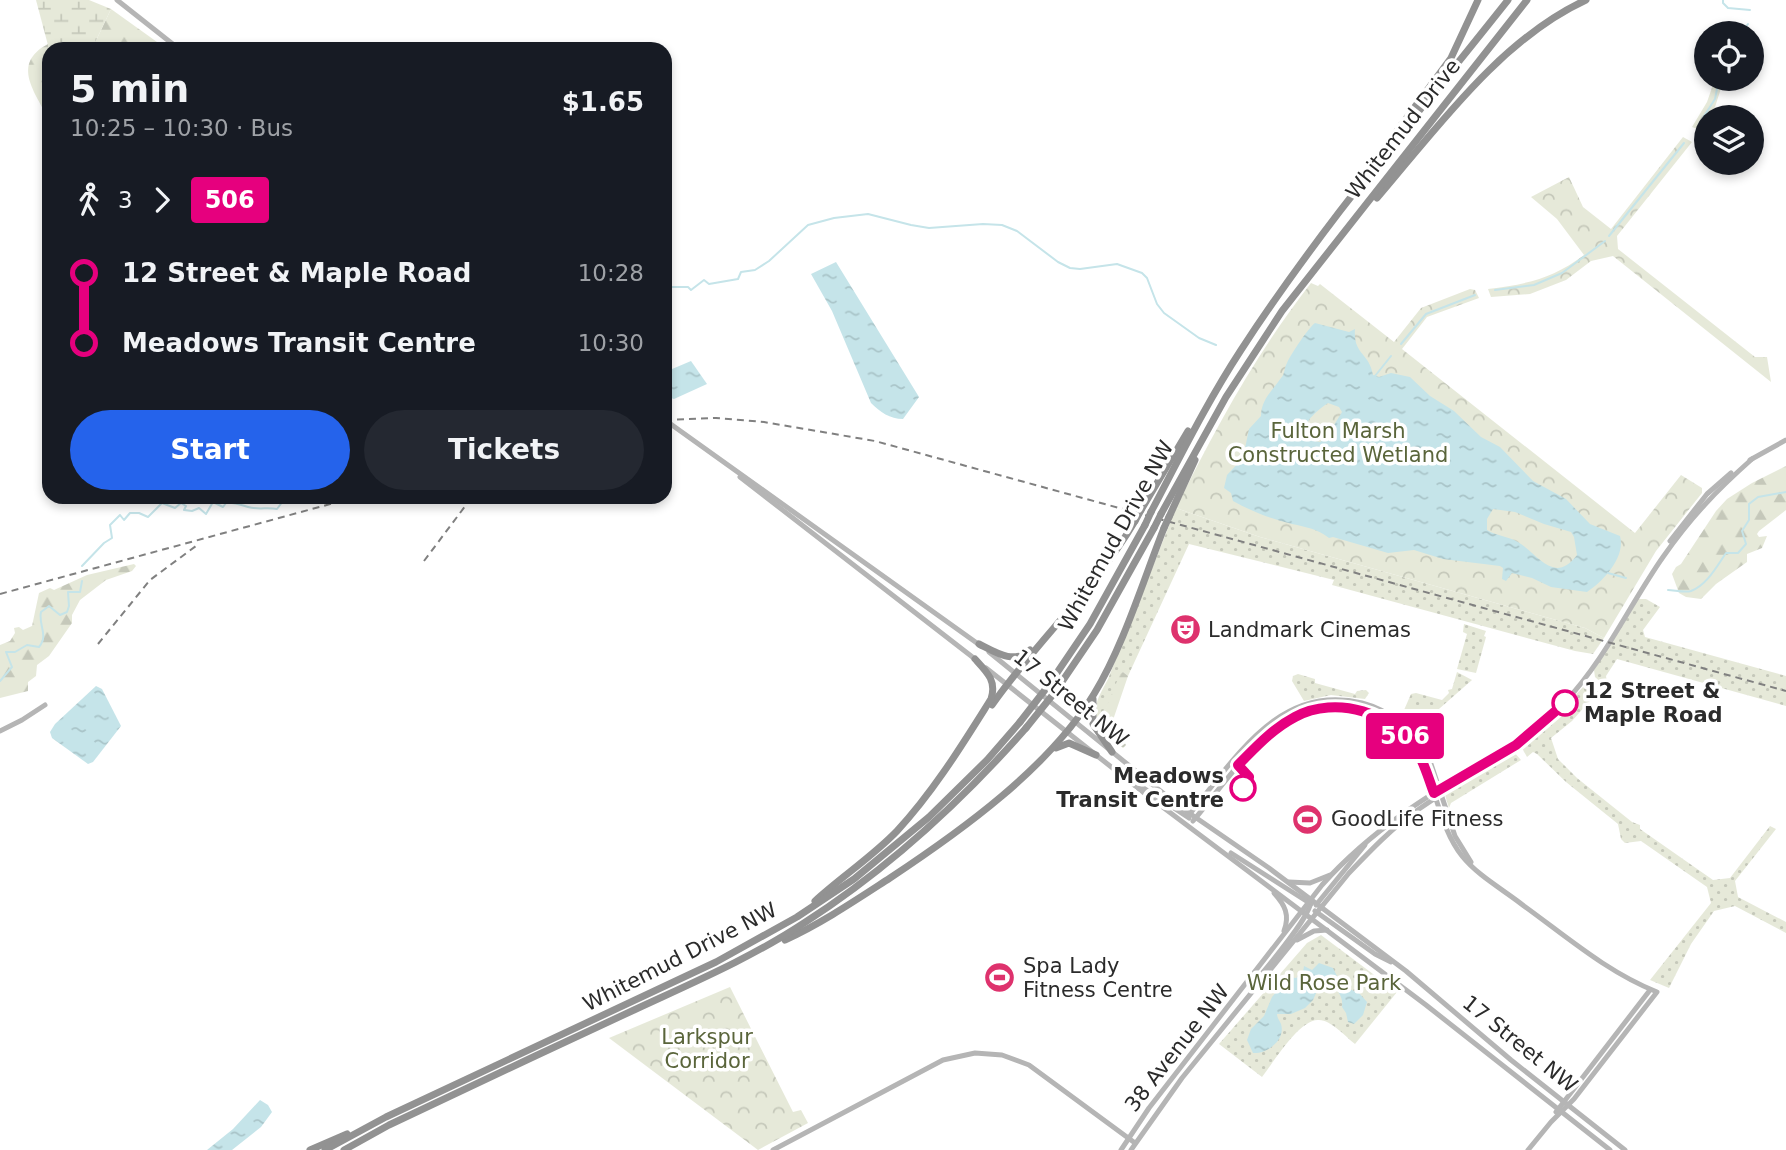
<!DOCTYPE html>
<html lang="en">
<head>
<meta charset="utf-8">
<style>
  :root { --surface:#171b24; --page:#242831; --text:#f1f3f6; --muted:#9ea1a6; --accent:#2563eb }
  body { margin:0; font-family:"DejaVu Sans",sans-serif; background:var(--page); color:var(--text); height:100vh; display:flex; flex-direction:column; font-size:26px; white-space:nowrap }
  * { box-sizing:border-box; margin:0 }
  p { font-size:23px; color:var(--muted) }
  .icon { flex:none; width:38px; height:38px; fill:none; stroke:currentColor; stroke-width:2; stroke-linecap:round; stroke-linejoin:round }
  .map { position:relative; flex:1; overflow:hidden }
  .panel { position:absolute; left:42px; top:42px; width:630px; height:462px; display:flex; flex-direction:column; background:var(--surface); border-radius:21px; box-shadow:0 4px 10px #0003 }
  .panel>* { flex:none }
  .badge { padding:0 14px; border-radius:5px; font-size:24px; line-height:46px }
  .tools { position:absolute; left:1694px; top:21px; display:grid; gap:14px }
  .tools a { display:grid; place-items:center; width:70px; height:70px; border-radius:50%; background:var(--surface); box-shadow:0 4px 10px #0003; font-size:35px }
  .map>.badge { position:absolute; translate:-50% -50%; box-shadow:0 0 0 4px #fff }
  .legs { display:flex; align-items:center; gap:10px; height:77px; padding:0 28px; font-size:23px }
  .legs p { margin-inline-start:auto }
  .head { display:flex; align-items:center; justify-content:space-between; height:119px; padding:0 28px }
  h1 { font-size:38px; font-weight:600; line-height:52px }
  .action { display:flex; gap:14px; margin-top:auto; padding:14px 28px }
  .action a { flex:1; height:80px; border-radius:42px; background:var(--accent); color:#fff; font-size:28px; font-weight:600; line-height:80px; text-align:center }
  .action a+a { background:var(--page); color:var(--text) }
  ul { padding:0 28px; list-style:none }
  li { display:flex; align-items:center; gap:24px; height:70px; font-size:26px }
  li i { display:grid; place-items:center; width:10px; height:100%; margin:0 9px; background:currentColor }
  li i::after { content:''; width:18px; height:18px; margin:-9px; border:5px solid; border-radius:50%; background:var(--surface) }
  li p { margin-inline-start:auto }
  li:first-child i { background:linear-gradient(#0000 50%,currentColor 0) }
  li:last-child i { background:linear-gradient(currentColor 50%,#0000 0) }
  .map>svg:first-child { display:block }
  .grass { fill:url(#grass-dots) }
  .forest { fill:url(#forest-firs) }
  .wetland { fill:url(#wetland-marsh) }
  .park { fill:url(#park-crowns) }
  .water { fill:url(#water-ripples); fill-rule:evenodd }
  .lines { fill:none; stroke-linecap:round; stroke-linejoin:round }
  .stream { stroke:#c5e4e9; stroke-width:2 }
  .secondary { stroke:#b5b5b5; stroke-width:5 }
  .highway { stroke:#929292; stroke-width:7 }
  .rail { stroke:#808080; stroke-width:2; stroke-dasharray:7 5; stroke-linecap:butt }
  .highway-bridge { stroke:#929292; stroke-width:7 }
  .line-1-casing { stroke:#fff; stroke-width:16 }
  .line-1 { stroke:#e6007e; stroke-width:10 }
  .stop-1-dot { fill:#fff; stroke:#e6007e; stroke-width:3.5 }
  .labels { text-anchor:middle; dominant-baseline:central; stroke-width:7; stroke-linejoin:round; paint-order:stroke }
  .street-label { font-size:21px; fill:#2b2b2b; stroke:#fff }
  .park-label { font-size:21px; fill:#5a653b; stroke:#fff }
  .poi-label { font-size:21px; fill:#2b2b2b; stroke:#fff; text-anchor:start }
  .stop-label { font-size:21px; font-weight:bold; fill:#2b2b2b; stroke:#fff; text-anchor:start }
</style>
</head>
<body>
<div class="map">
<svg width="1786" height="1150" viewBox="0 0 1786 1150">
  <defs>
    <pattern id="grass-dots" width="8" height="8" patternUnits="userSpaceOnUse" patternTransform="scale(1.75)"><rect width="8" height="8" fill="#e6e9d9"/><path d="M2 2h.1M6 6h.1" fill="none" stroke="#c5c8ba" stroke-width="1.8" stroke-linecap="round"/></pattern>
    <pattern id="forest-firs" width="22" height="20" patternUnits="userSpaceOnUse" patternTransform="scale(1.75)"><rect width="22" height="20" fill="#e6e9d9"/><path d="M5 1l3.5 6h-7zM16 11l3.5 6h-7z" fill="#c5c8ba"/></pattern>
    <pattern id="wetland-marsh" width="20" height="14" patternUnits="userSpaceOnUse" patternTransform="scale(1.75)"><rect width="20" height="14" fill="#e6e9d9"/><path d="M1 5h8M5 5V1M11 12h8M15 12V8" fill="none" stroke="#c5c8ba"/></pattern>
    <pattern id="park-crowns" width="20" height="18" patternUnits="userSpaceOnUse" patternTransform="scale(1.75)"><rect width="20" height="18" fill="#e6e9d9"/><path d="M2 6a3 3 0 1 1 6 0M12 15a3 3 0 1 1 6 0" fill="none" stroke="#c5c8ba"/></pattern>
    <pattern id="water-ripples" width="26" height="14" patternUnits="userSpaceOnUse" patternTransform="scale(1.75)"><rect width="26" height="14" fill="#c5e4e9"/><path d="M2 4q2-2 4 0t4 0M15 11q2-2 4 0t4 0" fill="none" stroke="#a9c4c8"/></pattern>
  </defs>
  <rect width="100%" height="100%" fill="#fff"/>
  <g class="grass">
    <path d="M1176,508L1260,537L1585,628L1604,638L1593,654L1575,651L1332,585L1334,580L1189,544L1128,676L1123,672L1101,720L1107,734C1088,712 1096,702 1108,679Z"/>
    <polygon points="1638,599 1646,599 1660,607 1643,630 1645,637 1786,676 1786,706 1617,659 1606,676 1607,683 1604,685 1595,677 1594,670"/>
    <polygon points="1464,624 1486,631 1484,636 1486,637 1476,673 1457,669 1467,634 1463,632"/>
    <polygon points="1457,672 1472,680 1415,730 1401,717 1411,694 1416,693 1442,700 1449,693 1448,690 1452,689"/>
    <polygon points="1298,674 1315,679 1315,683 1355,694 1357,691 1366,690 1369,693 1365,699 1331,695 1304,701 1292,681 1293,676"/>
    <polygon points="1586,684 1600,693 1595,695 1572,721 1551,738 1558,759 1577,778 1632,822 1640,825 1640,829 1713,880 1730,878 1770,826 1776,829 1735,881 1738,897 1786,922 1786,933 1735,906 1714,911 1691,944 1669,988 1650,980 1711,903 1707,887 1641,841 1625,843 1621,839 1618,824 1566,782 1537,754 1533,752 1527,757 1522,748 1522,744 1558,713"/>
    <polygon points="1513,751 1521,760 1451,803 1449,808 1445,795"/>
    <path d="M1321,935L1397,992L1355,1044C1346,1037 1331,1020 1319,1020C1300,1018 1273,1063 1262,1077L1219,1044L1307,943Z"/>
  </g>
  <g class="forest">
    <polygon points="111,9 164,47 165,49 92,49"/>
    <path d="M48,44L49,49V120C36,93 10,64 48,44Z"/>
    <polygon points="1786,466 1786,510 1759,531 1757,534 1759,537 1767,536 1762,548 1747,554 1747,562 1716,584 1701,599 1686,597 1679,593 1672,574 1676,567 1681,564 1716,511 1727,499 1752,483"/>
    <polygon points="134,564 136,566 132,571 106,580 80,600 72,615 72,623 49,656 37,665 36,676 28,682 28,691 0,698 0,645 10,641 15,633 14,628 19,627 23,630 32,626 39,593 50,588 54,590 87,575"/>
    <polygon points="1123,672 1128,676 1113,720 1115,727 1126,745 1123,748 1107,734 1101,720 1120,674"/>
  </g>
  <polygon class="wetland" points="36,0 89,0 111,9 92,49 49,49"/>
  <g class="park">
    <polygon points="1715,79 1724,79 1715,107 1700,130 1692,127 1707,102"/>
    <path d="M1683,137L1692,142L1617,236L1618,249L1755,357H1767L1771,382L1613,256L1591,261L1566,280L1530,294L1491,297L1488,289C1527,284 1552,279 1584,255L1557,219L1531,197L1569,177L1583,207L1611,229Z"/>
    <path d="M1311,283L1318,286L1320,284L1394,342L1421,308L1470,289L1475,290L1479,298L1427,317L1402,349L1635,533L1681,475L1702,488V493L1656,551L1604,638L1585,628L1260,537L1176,508C1215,429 1257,352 1311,283Z"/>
    <polygon points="730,987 793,1112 801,1110 808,1123 758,1150 609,1038"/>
  </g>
  <g class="water">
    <path d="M836,262L919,397L903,419C890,419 880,412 871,403L832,311L811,274Z"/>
    <path d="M1315,323L1349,332L1355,329C1353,355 1369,352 1373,375L1379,377L1391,373L1410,377L1430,396L1454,411L1481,437L1500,447L1533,481L1566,499L1590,524L1620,536C1626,557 1603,582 1587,592L1551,587L1532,578L1512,573L1506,581L1502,579L1503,568L1500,566L1443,559L1414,550L1388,553L1333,537L1329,538C1318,529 1306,527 1292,524C1271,519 1251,511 1233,501L1231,493L1224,488L1227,475L1243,458L1249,429L1261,416C1261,400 1272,391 1281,378C1285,374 1284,368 1287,363C1291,354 1309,327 1315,323ZM1328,403L1339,407L1342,412L1326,438L1320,442C1287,437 1314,412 1328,403ZM1493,509L1515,512L1544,524L1571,532L1574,537L1577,555C1554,585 1539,555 1518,542C1508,536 1496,536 1487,530V519Z"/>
    <polygon points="691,361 707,384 674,399 665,396 665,372"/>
    <polygon points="96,686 102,689 121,726 93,762 88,764 52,738 50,732 55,724"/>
    <path d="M1319,963L1333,968L1342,986L1359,993L1367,1002L1363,1015L1354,1024L1348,1022L1346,1013L1342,1007C1344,995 1334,983 1321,982L1313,1000L1305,1008L1291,1014H1277C1277,1018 1280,1021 1281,1024C1286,1040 1267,1054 1253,1053L1247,1040L1251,1029L1264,1016L1272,997L1289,977L1296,978L1303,972L1304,966L1312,970Z"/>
    <polygon points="260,1100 268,1105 272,1112 261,1127 232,1150 207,1150 233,1129"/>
  </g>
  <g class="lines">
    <g class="stream">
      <polyline points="1723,0 1723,3 1728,8 1750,10"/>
      <polyline points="1741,33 1748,24"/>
      <polyline points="1699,124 1715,99 1719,79"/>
      <polyline points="1609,236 1684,143"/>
      <polyline points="665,287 688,287 691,290 704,280 709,284 738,279 741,272 755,270 769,261 808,225 834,218 868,214 911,225 929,228 983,224 1002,225 1017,231 1058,262 1070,268 1080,269 1117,264 1142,273 1147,278 1157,304 1164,313 1199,338 1216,345"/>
      <polyline points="1495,290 1534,285 1562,273 1605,241"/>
      <polyline points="1401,344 1426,314 1475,295"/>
      <polyline points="1375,376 1391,356"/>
      <path d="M82,566L104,543L112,538L110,525L120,515L124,520L130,513H139L148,517L162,503L175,508L181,503L186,506L184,510L192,511L199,508L206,514L213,502L223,507L226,503C234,502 241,505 248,507C258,510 268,507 277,509L286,497"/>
      <polyline points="1608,573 1626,578"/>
      <path d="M1668,590C1674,590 1685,593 1691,591C1707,585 1717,566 1726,553H1738L1746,544L1742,531L1749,520V504L1758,497L1786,492"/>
      <path d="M0,681L12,667L6,652H15L27,645L39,647C49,635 38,625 41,612L49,606L60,615L67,612L69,606L68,592H80L82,581"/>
    </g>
    <g class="secondary">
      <polyline points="117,0 179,49"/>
      <polyline points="665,420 981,646"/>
      <polyline points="1750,460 1786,440"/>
      <polyline points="740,477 975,659"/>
      <polyline points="1670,541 1707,494 1731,473"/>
      <polyline points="989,652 1179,806 1269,868 1406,971 1511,1060 1625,1150"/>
      <polyline points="986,668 1148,796 1426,1005 1610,1150"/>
      <polyline points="0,731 22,720 45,705"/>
      <polyline points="1139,785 1189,818"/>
      <path d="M1188,816C1233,763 1277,682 1362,703C1393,711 1415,733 1430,761L1455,836L1471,862"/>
      <path d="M1193,821C1239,767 1282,689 1365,712C1386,718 1407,734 1418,754C1436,785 1439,827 1462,856C1478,876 1504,890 1524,906C1567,937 1607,972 1657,992L1574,1099L1551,1122L1528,1150"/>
      <polyline points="1231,853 1311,904"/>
      <polyline points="1289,882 1310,883 1330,875"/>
      <path d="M1274,893C1285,905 1290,915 1284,931"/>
      <polyline points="1316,905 1365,845"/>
      <polyline points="1315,911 1375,954 1391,962"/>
      <polyline points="1297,940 1314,931 1327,930"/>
      <path d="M1260,976C1272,961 1310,917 1311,901"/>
      <polyline points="1556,1112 1650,990"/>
      <polyline points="773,1150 943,1060 975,1053 1002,1055 1029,1065 1135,1143"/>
      <path d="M1121,1150L1149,1108L1322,885C1371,830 1432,792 1496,756"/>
      <path d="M1131,1150L1182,1078L1349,873C1371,850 1393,827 1419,809C1469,774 1524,747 1565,702C1605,660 1630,604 1663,557C1691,517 1716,491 1752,459"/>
    </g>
    <g class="highway">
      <polyline points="1385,147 1451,58 1478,0"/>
      <path d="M1377,198C1437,128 1501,39 1586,0"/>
      <polyline points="1141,510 1188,431"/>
      <path d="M1151,512C1180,457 1207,402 1241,350C1321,227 1417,115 1508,0"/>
      <polyline points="1161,514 1226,397 1282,311 1527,0"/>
      <polyline points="1169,517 1195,460"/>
      <path d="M979,644C995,652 1014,665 1030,650"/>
      <polyline points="1048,686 1090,624 1145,525"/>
      <polyline points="1055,692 1097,630 1154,528"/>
      <polyline points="1093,699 1093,724 1112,752"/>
      <path d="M992,705C1037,641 1095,589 1135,521"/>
      <polyline points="1056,748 1069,743 1096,755"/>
      <path d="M815,901C841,877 872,857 897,831C934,791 962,745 991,699C997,681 987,672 975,659"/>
      <path d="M785,940C822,923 856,900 890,878C961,831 1049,768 1094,694C1123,647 1143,581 1164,528"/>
      <polyline points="310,1150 347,1134"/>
      <polyline points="325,1150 386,1117 716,962 797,917 854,879 929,817 987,760 1020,722"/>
      <path d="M344,1150L389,1125C471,1086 552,1048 634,1010C692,983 751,958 804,923C888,869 960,803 1026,728"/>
    </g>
    <g class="rail">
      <polyline points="665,420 716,418 764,422 875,441 1786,691"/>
      <polyline points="424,561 472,497"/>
      <polyline points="0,594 356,497"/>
      <polyline points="98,644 150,580 196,546"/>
    </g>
    <g class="highway-bridge">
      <polyline points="1135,521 1141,510"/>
      <polyline points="1145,525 1151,512"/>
      <polyline points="1154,528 1161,514"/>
      <polyline points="1164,528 1169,517"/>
      <polyline points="1020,722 1048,686"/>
      <polyline points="1026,728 1055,692"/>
    </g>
  </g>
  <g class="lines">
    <defs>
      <path id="line-1" d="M1243,788L1249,777L1238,765C1256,747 1272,729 1295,717C1336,695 1394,712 1418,753C1425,765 1429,780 1434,793L1516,745L1565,703"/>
    </defs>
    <use href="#line-1" class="line-1-casing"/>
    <use href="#line-1" class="line-1"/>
  </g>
  <defs>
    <symbol id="theatre-disc" viewBox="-11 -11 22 22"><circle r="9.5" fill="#de326d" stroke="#fff"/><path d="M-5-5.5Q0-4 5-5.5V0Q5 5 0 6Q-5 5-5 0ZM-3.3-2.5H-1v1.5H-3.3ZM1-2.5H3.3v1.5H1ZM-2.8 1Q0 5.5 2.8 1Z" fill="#fff"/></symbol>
    <symbol id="stadium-disc" viewBox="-11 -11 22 22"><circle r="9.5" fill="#de326d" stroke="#fff"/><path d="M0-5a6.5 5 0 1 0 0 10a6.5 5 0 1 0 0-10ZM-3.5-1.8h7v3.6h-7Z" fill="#fff"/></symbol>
  </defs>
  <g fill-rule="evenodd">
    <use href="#theatre-disc" x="1168" y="612" width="35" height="35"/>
    <use href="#stadium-disc" x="1290" y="802" width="35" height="35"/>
    <use href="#stadium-disc" x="982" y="960" width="35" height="35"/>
  </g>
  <g class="stop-1-dot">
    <circle cx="1565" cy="703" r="12"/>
    <circle cx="1243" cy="788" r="12"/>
  </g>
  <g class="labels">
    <g class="street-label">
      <text transform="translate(1403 129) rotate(-52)">Whitemud Drive</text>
      <text transform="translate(1116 536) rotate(-61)">Whitemud Drive NW</text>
      <text transform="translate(1071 698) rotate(39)">17 Street NW</text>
      <text transform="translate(680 957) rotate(-27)">Whitemud Drive NW</text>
      <text transform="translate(1520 1044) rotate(39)">17 Street NW</text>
      <text transform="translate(1177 1048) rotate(-52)">38 Avenue NW</text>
    </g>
    <g class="park-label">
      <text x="1338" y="431">Fulton Marsh<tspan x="1338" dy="24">Constructed Wetland</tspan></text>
      <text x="1324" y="983">Wild Rose Park</text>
      <text x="707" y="1037">Larkspur<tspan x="707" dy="24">Corridor</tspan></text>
    </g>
    <g class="poi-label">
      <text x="1208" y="630">Landmark Cinemas</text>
      <text x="1331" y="819">GoodLife Fitness</text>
      <text x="1023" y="966">Spa Lady<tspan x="1023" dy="24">Fitness Centre</tspan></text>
    </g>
    <g class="stop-label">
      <text x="1584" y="691">12 Street &amp;<tspan x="1584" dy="24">Maple Road</tspan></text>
      <text x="1224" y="776" text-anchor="end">Meadows<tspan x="1224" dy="24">Transit Centre</tspan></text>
    </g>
  </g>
</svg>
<div class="tools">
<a><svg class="icon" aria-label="locate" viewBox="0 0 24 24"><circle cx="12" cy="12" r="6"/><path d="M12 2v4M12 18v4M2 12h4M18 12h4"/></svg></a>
<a><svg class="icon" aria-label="layers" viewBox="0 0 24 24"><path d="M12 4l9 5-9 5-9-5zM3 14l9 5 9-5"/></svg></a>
</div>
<b class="badge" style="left:1405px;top:736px;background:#e6007e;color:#fff">506</b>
<section class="panel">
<div class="head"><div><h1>5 min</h1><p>10:25 – 10:30 · Bus</p></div><b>$1.65</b></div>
<div class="legs"><svg class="icon" aria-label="walk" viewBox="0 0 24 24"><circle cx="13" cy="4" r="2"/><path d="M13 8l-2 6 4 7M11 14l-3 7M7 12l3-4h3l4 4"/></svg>3<svg class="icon" aria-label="forward" viewBox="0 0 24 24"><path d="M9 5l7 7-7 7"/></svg><b class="badge" style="background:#e6007e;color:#fff">506</b></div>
<ul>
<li><i style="color:#e6007e"></i><b>12 Street &amp; Maple Road</b><p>10:28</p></li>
<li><i style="color:#e6007e"></i><b>Meadows Transit Centre</b><p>10:30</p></li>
</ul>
<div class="action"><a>Start</a><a>Tickets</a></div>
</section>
</div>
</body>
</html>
